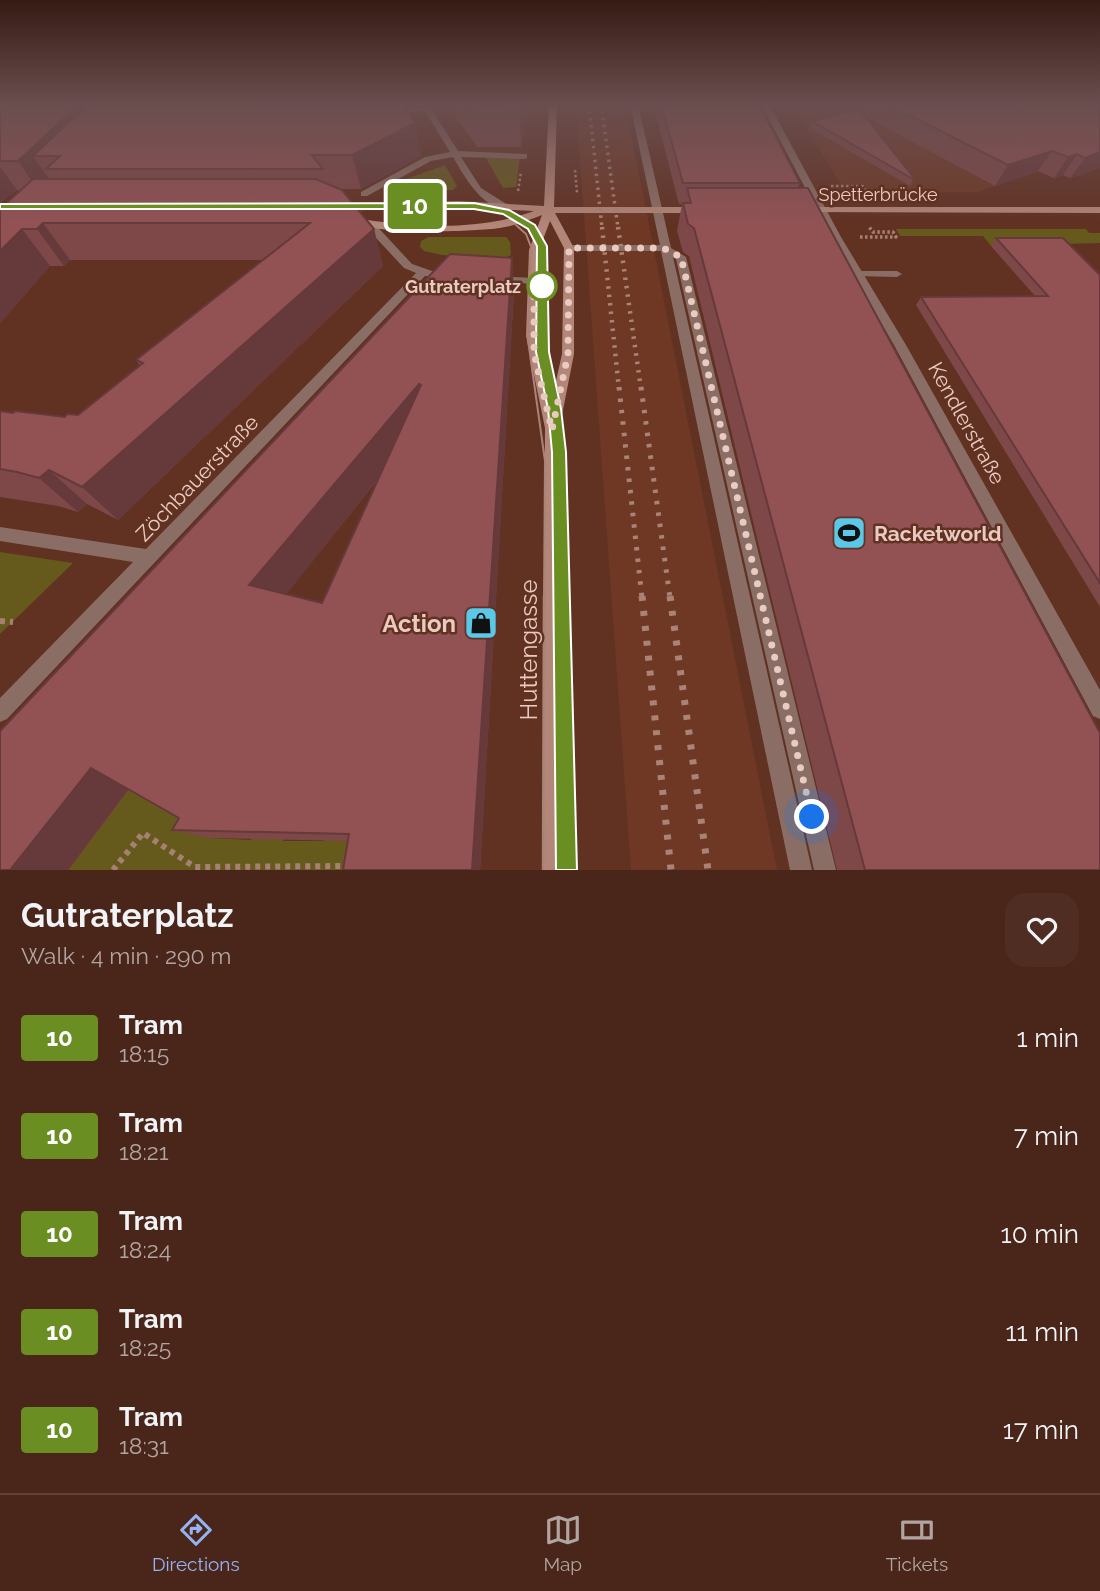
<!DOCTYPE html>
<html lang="en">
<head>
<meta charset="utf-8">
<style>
  :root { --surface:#49251a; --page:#502d23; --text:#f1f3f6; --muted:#b1a5a2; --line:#614239; --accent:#95b2f1 }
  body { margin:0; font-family:Raleway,sans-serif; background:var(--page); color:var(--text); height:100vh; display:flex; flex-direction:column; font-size:26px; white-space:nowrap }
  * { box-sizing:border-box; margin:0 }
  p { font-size:23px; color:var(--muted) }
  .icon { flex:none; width:38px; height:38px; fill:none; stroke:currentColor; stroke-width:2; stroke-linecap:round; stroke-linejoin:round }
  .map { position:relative; height:870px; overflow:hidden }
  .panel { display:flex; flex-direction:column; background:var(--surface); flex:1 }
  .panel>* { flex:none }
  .badge { padding:0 14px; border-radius:5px; font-size:24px; line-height:46px }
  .you { position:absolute; width:35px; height:35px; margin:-18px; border:5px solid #fff; border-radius:50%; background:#1a73e8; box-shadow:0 0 0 10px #1a73e833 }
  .map>.badge { position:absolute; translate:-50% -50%; box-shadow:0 0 0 4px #fff }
  .round { display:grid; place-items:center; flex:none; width:74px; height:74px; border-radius:21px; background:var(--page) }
  .summary { display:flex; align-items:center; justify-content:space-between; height:119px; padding:0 21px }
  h1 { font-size:33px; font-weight:700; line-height:52px }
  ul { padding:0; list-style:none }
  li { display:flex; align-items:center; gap:21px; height:98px; padding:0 21px }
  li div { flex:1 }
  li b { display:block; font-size:26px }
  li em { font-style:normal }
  li .badge { min-width:77px; font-weight:700; text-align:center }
  .tab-bar { display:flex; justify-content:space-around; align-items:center; height:98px; border-top:2px solid var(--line); background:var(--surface); font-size:19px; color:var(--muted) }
  .tab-bar a { display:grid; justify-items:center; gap:4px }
  .tab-bar .active { color:var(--accent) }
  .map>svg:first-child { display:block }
  .built { fill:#6e3825 }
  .green { fill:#655a1c }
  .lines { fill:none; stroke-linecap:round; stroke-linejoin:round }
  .path-far2 { stroke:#a78074; stroke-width:2.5; stroke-dasharray:2.5 2.5; stroke-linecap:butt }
  .path-far1 { stroke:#a78074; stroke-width:3.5; stroke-dasharray:2.5 2.5; stroke-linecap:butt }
  .path { stroke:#a78074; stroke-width:6; stroke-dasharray:5 5; stroke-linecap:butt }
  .lane { fill:#8a6e65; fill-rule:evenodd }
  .street { fill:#8a6e65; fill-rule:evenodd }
  .secondary { fill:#b28678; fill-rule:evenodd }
  .tram-far1 { stroke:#a98376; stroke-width:2 }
  .tram { stroke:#a98376; stroke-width:2.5 }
  .rail-far3 { stroke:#a98376; stroke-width:3.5; stroke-dasharray:2.5 4.5; stroke-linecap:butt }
  .rail-far2 { stroke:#a98376; stroke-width:4.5; stroke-dasharray:2.5 6; stroke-linecap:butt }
  .rail-far1 { stroke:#a98376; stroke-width:5; stroke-dasharray:3.5 8; stroke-linecap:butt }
  .rail { stroke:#a98376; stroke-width:7; stroke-dasharray:5 10; stroke-linecap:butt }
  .wall { fill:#7e4748; fill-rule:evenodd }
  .shaded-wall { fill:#66393b }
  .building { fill:#925254; stroke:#66393b; stroke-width:2; fill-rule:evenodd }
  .line { fill:#6b8e23; stroke:#fff; stroke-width:2 }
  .walk { stroke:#e9cbc1; stroke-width:7; stroke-dasharray:0 12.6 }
  .stop-dot { fill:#fff; stroke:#6b8e23; stroke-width:3.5 }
  .labels { text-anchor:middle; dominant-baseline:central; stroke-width:5; stroke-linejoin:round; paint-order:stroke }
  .far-street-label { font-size:18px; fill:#e9cbc1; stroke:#613122 }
  .far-stop-label { font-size:18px; font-weight:bold; fill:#e9cbc1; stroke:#613122; text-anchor:end }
  .street-label { font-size:21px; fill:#e9cbc1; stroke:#613122 }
  .poi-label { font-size:21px; font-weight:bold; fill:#e9cbc1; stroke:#613122; text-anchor:start }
  .near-poi-label { font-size:24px; font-weight:bold; fill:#e9cbc1; stroke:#613122; text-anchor:end }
  .near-street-label { font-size:24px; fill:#e9cbc1; stroke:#613122 }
</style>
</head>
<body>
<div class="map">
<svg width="1100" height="870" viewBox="0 0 1100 870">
  <rect width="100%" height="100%" fill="#613122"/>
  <g class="built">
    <polygon points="576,104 625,104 777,870 631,870"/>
    <polygon points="792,104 1100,104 1074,161 1093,170 1070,178 1063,175 1054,178 1038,171 978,192 869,192 864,184 841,185"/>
  </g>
  <g class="green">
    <polygon points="520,157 516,187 503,188 486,158"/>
    <polygon points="445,165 457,186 453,190 395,191 388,188 390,185"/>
    <polygon points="896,229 1086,229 1089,233 1100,233 1100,243 991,246 983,236 900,236"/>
    <polygon points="428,237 506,237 510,242 511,255 506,258 442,255 424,251 420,247 421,241"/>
    <polygon points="0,552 73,563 0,634"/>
    <polygon points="200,696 210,838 251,840 267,792 296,790 283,841 324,841 335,788 365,870 68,870"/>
  </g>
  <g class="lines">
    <g class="path-far2">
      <polyline points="575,170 577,193"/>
      <polyline points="831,186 863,186 866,190 862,190"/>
      <polyline points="518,191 521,172"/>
    </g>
    <polyline class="path-far1" points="860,237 896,237 893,232 873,232 869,227"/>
    <g class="path">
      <polyline points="0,621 13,622"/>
      <polyline points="113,870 143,833 195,867 347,866"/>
    </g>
    <g class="lane">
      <polygon points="630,104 638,104 671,248 686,257 836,870 814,870 676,259 673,257 812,870 790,870 661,251 569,251 564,248 569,245 660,245"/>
      <polygon points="859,271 897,271 902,274 897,277 855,276 854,274"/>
    </g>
    <g class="street">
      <path d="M420,104H428L458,151L527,154V158L524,159L461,157L481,188L508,205V209C483,210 464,176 453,157L431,161L367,196H361V192L425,157L450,152L425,111L390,112L386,110L390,108L422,107Z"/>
      <polygon points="761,104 769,104 841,237 906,345 1100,690 1100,719 1093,716 894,345 831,237"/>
      <polygon points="368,220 372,221 412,264 435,272 435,276 425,276 7,719 0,722 0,698 133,562 0,541 0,527 146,549 416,273 404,268 364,225 364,221"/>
      <polygon points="496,276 534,278 540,281 534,284 492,281 490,279"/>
    </g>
    <g class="secondary">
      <path d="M549,104H557L554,207H698L703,210L698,213H555L574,248V354L559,430L565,870H543L545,428L526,336L529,250L542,215C528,220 515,226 500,228C472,232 368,235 347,221L352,218C413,227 476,232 534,211L457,207L337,211L332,208L337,205L457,201L544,206ZM550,221L564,248L562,354L552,399L538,336L539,250Z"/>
      <polygon points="803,207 1100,207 1100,213 800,212 800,208"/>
    </g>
    <g class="tram-far1">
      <polyline points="334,206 491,208 523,220 537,233 544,262 542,335 560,451 562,598"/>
      <polyline points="516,225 526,234 531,247 528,340 545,461 544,598"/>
    </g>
    <g class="tram">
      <polyline points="562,596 566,870"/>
      <polyline points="543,870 544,596"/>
    </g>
    <g class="rail-far3">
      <polyline points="589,104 602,228"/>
      <polyline points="601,104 618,228"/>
    </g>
    <g class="rail-far2">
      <polyline points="602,227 619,389"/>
      <polyline points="618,227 641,389"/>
    </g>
    <g class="rail-far1">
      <polyline points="619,387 642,598"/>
      <polyline points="641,387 670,598"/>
    </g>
    <g class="rail">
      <polyline points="642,596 671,870"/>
      <polyline points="670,596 708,870"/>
    </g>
  </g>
  <g class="wall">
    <polygon points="0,104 415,123 421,156 361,189 339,189 374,229 383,266 118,520 87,504 78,512 58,506 0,497 0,411 65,417 78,415 140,366 136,360 263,260 70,260 64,266 50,266 0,323 0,209 21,190 17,190 0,203"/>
    <polygon points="447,104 529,104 521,147 477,147"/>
    <polygon points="653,104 759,104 800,183 798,188 1100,870 837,870 689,256 683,252 677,231 682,204 679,204"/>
    <polygon points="843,104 1100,104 1100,168 1070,178 1063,175 1054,178 1038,171 995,186 864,116 914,178 910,186 810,128 812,121 854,110"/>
    <polygon points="996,238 1100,275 1100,607 916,305 921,297 1035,296 991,246"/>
    <path d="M450,254L512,258L514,291L480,870H343L348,841L209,838L172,830L179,818L129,790L68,870ZM380,477L322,603L286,594Z"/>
  </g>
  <g class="shaded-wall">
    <polygon points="79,104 101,104 60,156 33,156 49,179 38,190 18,161"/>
    <polygon points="521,104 529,104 521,147 520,113"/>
    <polygon points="415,123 421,156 361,189 352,155"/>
    <polygon points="1052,151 1038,171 995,186 1008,165"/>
    <polygon points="1100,152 1100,168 1070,178 1085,158"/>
    <polygon points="1077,154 1063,175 1054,178 1068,157"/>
    <polygon points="0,167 17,190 0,203"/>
    <polygon points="43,223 70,260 64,266 37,229"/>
    <polygon points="22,229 50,266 0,323 0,251"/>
    <polygon points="374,229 383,266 118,520 82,487"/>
    <polygon points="512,258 514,291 480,870 472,870"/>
    <polygon points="419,384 427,417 273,611 249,585"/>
    <polygon points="49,470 87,504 78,512 39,478"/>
    <polygon points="91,768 134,782 68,870 10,870"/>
  </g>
  <g class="building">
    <polygon points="0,104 79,104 18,161 0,161"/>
    <polygon points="88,104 404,104 415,123 352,155 312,155 323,169 46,169 60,156 33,156"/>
    <polygon points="467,104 521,104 520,113 473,113"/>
    <polygon points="661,104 759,104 800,183 683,183"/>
    <polygon points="887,104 1100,104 1100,152 1085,158 1077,154 1068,157 1052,151 1008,165"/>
    <polygon points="859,109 914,178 913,179 812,121"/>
    <polygon points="33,179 316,179 342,190 374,229 82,487 49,470 39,478 17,472 0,469 0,411 13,413 15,411 65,417 67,414 78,415 143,363 136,360 310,223 43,223 37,229 22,229 0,251 0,209"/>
    <polygon points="687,188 808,188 1100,733 1100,870 865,870 694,228 688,224 683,203 691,203"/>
    <polygon points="996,238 1063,238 1100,275 1100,583 921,297 1048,296"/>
    <path d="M450,254L512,258L472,870H343L349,834L172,830L179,818L91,768L10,870H0V731ZM419,384L421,385L322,603L249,585Z"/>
  </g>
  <linearGradient id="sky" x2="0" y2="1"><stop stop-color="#351b13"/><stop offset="0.46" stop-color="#6a4e4f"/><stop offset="1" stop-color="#6a4e4f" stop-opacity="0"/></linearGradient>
  <rect width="1100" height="226" fill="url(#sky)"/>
  <polygon class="line" points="474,203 509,210 535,225 547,246 549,352 561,409 566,452 577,870 556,870 552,452 548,409 536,352 537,246 528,229 503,214 474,209 0,209 0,204"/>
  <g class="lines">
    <polyline class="walk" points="542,286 534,281 534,353 552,430 568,354 569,248 663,248 681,257 812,817"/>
  </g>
  <defs>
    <symbol id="stadium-square" viewBox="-11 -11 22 22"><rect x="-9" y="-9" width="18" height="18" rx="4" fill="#5ac8e6" stroke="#613122"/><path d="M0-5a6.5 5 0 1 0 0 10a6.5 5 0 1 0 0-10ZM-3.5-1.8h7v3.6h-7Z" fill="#111"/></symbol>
    <symbol id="shop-square" viewBox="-11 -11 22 22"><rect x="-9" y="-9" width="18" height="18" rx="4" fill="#5ac8e6" stroke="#613122"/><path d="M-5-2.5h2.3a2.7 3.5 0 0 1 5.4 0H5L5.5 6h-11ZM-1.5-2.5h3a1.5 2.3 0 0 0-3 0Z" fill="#111"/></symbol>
  </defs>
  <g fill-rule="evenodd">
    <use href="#stadium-square" x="830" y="514" width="38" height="38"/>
    <use href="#shop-square" x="462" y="604" width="38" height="38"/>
  </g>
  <circle class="stop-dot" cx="542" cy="286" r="14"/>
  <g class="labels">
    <g class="far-street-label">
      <text x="878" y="194">Spetterbrücke</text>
    </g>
    <g class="far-stop-label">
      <text x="521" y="286">Gutraterplatz</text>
    </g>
    <g class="street-label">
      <text transform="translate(967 423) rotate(61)">Kendlerstraße</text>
      <text transform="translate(197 478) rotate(-46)">Zöchbauerstraße</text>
    </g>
    <g class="poi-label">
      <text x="874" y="533">Racketworld</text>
    </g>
    <g class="near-poi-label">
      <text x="456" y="623">Action</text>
    </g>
    <g class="near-street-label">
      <text transform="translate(528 650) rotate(-90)">Huttengasse</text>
    </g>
  </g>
</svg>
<div class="you" style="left:812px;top:817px"></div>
<b class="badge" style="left:415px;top:206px;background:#6b8e23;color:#fff">10</b>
</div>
<section class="panel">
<div class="summary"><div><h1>Gutraterplatz</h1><p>Walk · 4 min · 290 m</p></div><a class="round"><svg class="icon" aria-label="heart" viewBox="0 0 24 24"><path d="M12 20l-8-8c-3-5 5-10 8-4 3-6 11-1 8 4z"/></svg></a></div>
<ul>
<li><span class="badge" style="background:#6b8e23;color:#fff">10</span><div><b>Tram</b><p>18:15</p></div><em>1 min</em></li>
<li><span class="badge" style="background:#6b8e23;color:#fff">10</span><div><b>Tram</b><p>18:21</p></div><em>7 min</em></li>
<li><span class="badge" style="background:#6b8e23;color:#fff">10</span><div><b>Tram</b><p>18:24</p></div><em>10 min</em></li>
<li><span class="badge" style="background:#6b8e23;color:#fff">10</span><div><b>Tram</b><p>18:25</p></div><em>11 min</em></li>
<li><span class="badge" style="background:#6b8e23;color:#fff">10</span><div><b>Tram</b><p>18:31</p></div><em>17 min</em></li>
</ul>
</section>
<nav class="tab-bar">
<a class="active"><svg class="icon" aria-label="directions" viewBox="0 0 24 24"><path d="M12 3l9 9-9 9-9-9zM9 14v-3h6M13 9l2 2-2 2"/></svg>Directions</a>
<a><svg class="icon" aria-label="map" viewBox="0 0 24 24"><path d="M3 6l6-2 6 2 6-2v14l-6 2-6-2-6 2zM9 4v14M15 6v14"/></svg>Map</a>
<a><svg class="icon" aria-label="tickets" viewBox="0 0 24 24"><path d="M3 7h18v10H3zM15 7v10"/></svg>Tickets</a>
</nav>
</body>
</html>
